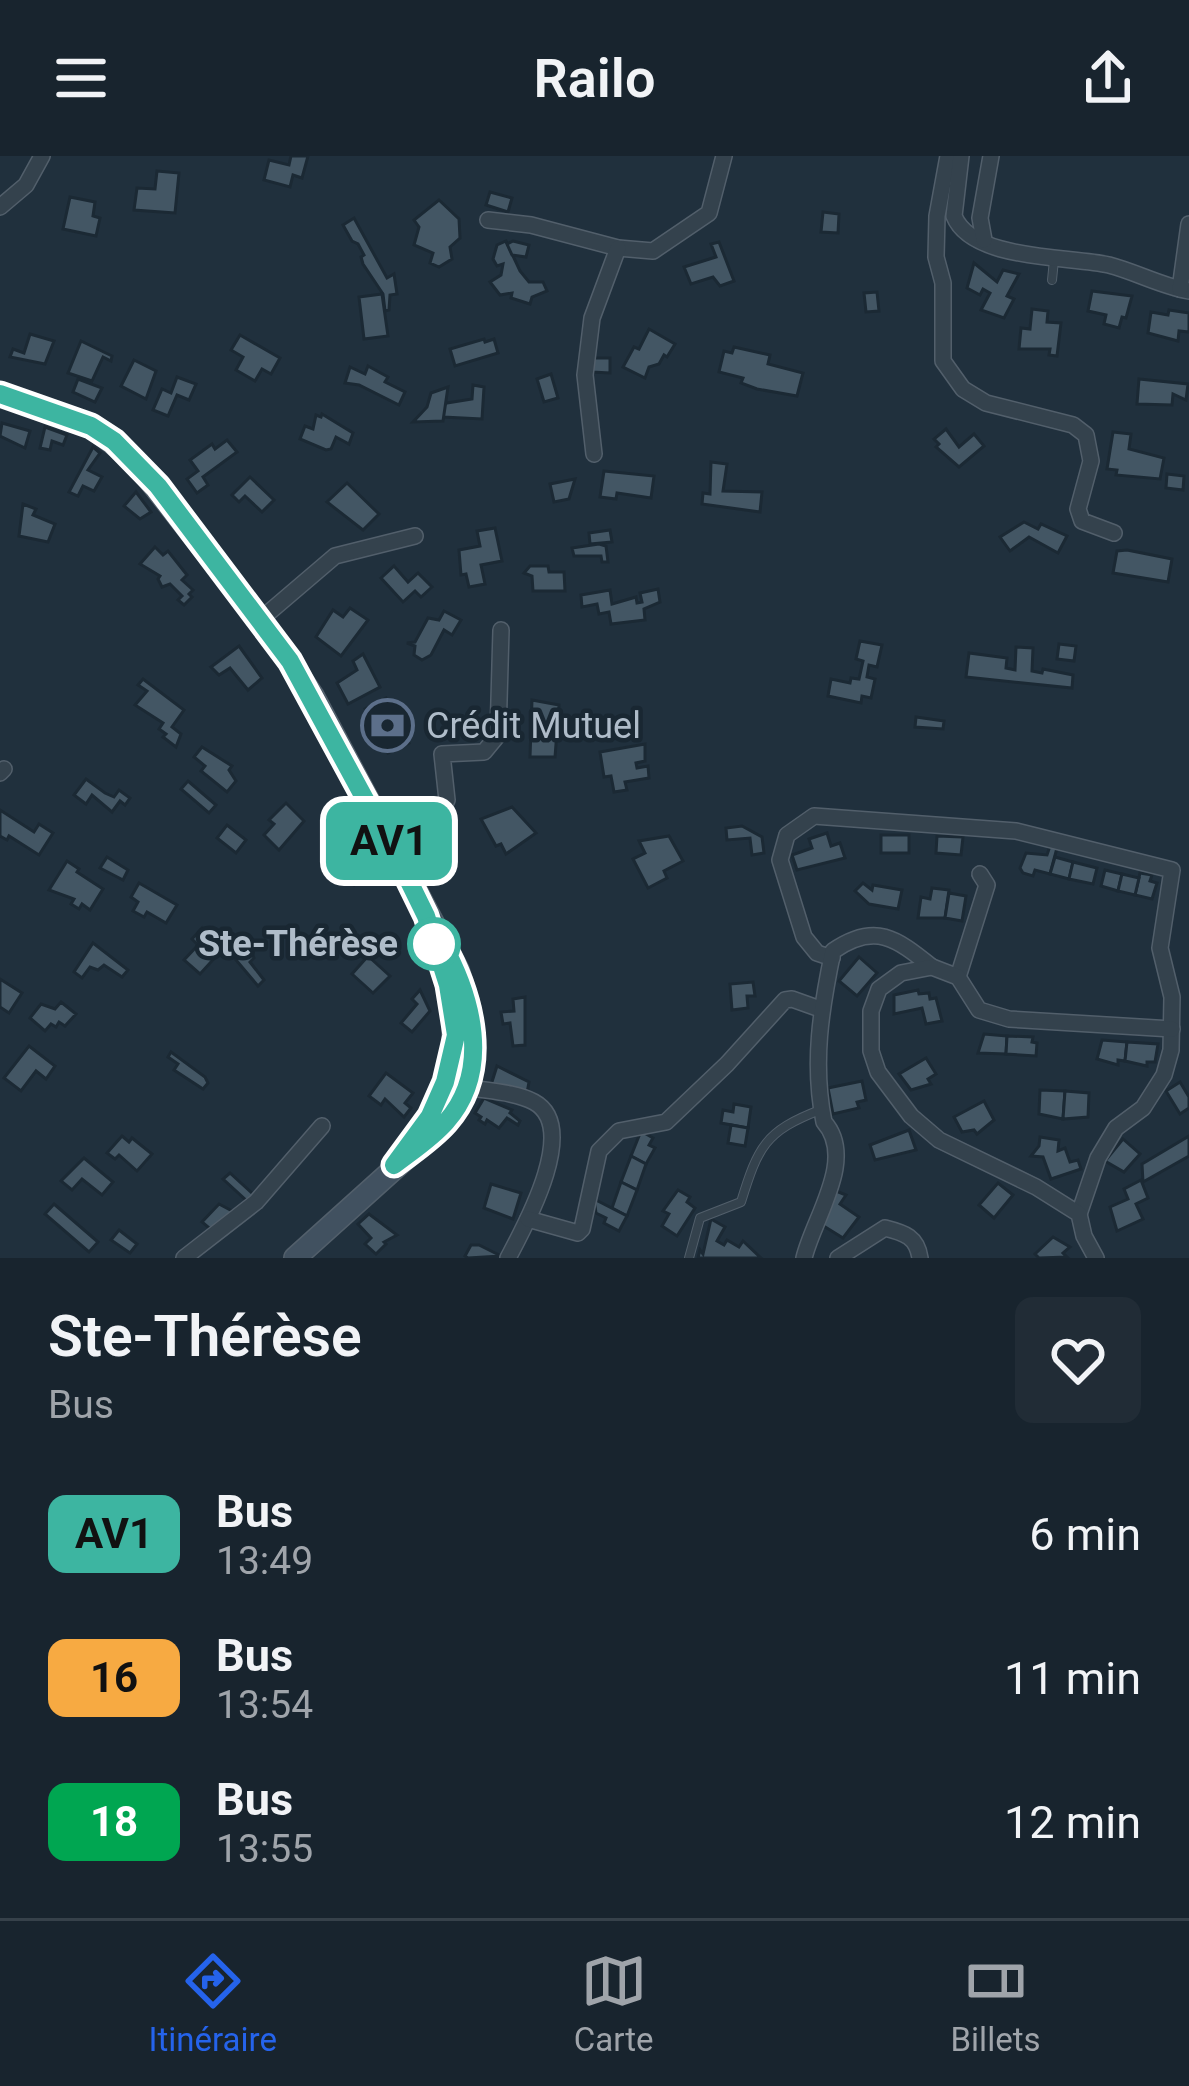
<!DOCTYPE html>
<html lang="fr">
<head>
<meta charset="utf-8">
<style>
  :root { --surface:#18242e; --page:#212c36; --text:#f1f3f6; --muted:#9fa4aa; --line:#36414a; --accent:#2563eb }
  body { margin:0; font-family:Roboto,sans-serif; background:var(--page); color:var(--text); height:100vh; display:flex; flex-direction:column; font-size:45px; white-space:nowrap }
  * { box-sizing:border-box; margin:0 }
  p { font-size:39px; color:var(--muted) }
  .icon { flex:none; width:66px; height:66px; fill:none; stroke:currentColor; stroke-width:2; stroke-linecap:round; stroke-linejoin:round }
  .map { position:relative; height:1102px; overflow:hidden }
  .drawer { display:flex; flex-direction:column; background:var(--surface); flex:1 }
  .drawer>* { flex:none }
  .badge { padding:0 24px; border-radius:18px; font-size:42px; line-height:78px }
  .map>.badge { position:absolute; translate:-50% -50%; box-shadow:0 0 0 6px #fff }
  .round { display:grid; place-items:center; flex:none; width:126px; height:126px; border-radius:18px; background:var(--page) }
  .headline { display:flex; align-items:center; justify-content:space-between; height:204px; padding:0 48px }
  h1 { font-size:57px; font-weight:600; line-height:90px }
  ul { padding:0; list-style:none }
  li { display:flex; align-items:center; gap:36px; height:144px; padding:0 48px }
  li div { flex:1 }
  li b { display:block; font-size:45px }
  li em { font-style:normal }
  li .badge { min-width:132px; font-weight:700; text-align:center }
  header { display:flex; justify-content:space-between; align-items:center; height:156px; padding:0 48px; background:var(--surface); font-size:54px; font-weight:600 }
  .dock { display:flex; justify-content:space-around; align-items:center; height:168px; border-top:3px solid var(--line); background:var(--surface); font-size:33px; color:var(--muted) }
  .dock a { display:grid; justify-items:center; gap:6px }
  .dock .current { color:var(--accent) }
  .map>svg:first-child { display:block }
  .building { fill:#435664; stroke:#1b2934; stroke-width:3 }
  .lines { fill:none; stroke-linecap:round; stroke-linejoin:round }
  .lane-casing { stroke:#525f6b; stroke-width:10 }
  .street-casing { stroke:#525f6b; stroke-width:18 }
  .secondary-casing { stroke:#525f6b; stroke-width:24 }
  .lane { stroke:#34424d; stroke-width:8 }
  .street { stroke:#34424d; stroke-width:15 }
  .secondary { stroke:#415160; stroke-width:21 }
  .line-casing { stroke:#fff; stroke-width:27 }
  .line { stroke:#3db5a1; stroke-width:18 }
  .stop-dot { fill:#fff; stroke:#3db5a1; stroke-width:6 }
  .labels { text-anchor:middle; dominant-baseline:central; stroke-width:9; stroke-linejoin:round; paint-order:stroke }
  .poi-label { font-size:36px; fill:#afbcc9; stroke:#192732; text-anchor:start }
  .stop-label { font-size:36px; font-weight:bold; fill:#afbcc9; stroke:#192732; text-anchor:end }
</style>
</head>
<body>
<header><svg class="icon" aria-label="menu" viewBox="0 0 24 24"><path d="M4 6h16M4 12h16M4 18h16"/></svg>Railo<svg class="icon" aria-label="share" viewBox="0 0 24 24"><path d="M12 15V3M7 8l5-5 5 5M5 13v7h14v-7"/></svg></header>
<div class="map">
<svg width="1189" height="1102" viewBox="0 0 1189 1102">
  <rect width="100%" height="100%" fill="#20303d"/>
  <g class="building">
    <polygon points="291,0 308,0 302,22 293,19 290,31 264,24 269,4 289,9"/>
    <polygon points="157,15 179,17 175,57 134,54 137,32 155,33"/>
    <polygon points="490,36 512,42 508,56 486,49"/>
    <polygon points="70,41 95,46 93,60 100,62 96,80 63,73"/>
    <polygon points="439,44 459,63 460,82 450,91 452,103 439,111 430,107 433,97 414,89 419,71 414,64"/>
    <polygon points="823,56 839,58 838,77 821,76"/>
    <polygon points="354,62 387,122 394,118 397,138 390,139 389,154 385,155 383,138 363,108 361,101 364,99 358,88 352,85 343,69"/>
    <polygon points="506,85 520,115 529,126 543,126 547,135 532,141 530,148 511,142 512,137 500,139 490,126 501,119 503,108 497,110 493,103 497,89"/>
    <polygon points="513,85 529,89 526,101 512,99 507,88"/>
    <polygon points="719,86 734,125 720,130 713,121 691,128 684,111 716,101 711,88"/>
    <polygon points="974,107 997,126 1003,114 1019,118 1007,140 1014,143 1004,162 981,154 990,137 983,133 980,139 967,132"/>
    <polygon points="1092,135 1132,140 1126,162 1122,161 1119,172 1104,168 1106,159 1088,155"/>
    <polygon points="877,136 879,155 866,156 864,137"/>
    <polygon points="382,138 388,180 364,183 359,141"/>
    <polygon points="1032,153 1048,155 1047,166 1061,167 1057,200 1049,199 1050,193 1019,193 1021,172 1030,173"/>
    <polygon points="1169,154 1189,157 1189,176 1179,175 1178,185 1148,177 1151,156 1168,159"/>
    <polygon points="649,173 675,188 667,201 664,199 659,208 649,211 645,222 623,211 634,191 639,193"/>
    <polygon points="30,178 54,185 45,208 10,201 13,193 24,197"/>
    <polygon points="240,179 280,202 271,218 262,213 255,225 236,214 243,201 231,194"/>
    <polygon points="484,183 485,186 494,183 498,197 455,210 450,193"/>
    <polygon points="81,185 112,200 111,205 103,201 92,225 68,217"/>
    <polygon points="734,191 770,199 768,208 803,217 797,240 757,233 741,227 743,222 719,216 724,195 732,197"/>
    <polygon points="592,202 610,202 610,217 592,216"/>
    <polygon points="134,204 156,215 146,243 121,230"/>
    <polygon points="368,210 388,221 385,226 405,236 399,249 359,229 345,227 350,211 365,218"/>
    <polygon points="551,218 558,242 544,246 537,223"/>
    <polygon points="177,221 196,228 189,244 177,239 168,260 153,254 162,233 171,237"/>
    <polygon points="78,223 102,232 95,246 73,236"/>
    <polygon points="1139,223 1188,228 1186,244 1173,238 1172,249 1137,248"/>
    <polygon points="473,229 484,231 482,263 443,261 442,250 447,247 472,243"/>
    <polygon points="448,231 443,265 413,266 427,251 431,237"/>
    <polygon points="322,258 353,277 349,288 336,281 331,293 326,294 300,283 305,270 313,273 316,259 321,261"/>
    <polygon points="2,267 30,275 25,292 0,280"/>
    <polygon points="45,271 67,279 63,289 52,285 50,294 40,292"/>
    <polygon points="946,273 959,291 974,278 984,290 959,311 936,291 939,288 934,283"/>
    <polygon points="1113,276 1131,278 1129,293 1164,302 1160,323 1116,319 1117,314 1107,313"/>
    <polygon points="227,284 237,296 203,321 208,329 197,337 187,323 198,315 190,304 212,288 215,293"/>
    <polygon points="93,291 100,297 88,314 102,321 94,335 83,330 78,340 69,336"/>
    <polygon points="711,306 727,308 723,335 762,336 760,356 702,348 703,337 710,338"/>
    <polygon points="604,315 654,320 651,342 617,337 616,343 600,341"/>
    <polygon points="1167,318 1184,320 1183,334 1166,332"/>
    <polygon points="250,321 274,344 262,356 245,340 239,346 232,339"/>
    <polygon points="575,323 569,343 554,346 550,328"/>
    <polygon points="347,327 379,358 363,374 327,346"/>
    <polygon points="136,336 151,356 140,363 124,350"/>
    <polygon points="23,348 36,353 33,359 55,368 48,386 19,380"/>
    <polygon points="1024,366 1038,373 1041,368 1067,380 1058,397 1029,381 1010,395 1000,381"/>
    <polygon points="495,372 502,405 481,409 485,428 469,431 466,418 461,419 459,394 480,390 477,375"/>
    <polygon points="610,374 612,386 590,388 589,377"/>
    <polygon points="599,388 606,390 608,406 602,406 601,400 574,400 572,392"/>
    <polygon points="155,391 163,399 168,395 187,419 182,424 193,434 189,438 192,441 184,449 178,444 182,440 170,428 162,431 158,423 160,420 140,408"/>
    <polygon points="1127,394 1172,403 1168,426 1113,417 1117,395"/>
    <polygon points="394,410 408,426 418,417 432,431 421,441 415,435 403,446 381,422"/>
    <polygon points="530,410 548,410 549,416 564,416 565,435 533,435 532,420 524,417"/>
    <polygon points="658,433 660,446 644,453 645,464 611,468 609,456 599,458 597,448 582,451 581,439 610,434 612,448 636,441 637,447 642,446 640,437"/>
    <polygon points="350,452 368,464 341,500 316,481 333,454 343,461"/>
    <polygon points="444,455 461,464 452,479 444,474 431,499 422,504 414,499 415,490 407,487 415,486 428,462 439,464"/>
    <polygon points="860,485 882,489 877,511 869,509 867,521 875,523 871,542 862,540 861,547 828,540 831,523 850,527 851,522 859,523 863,505 856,503"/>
    <polygon points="1059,488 1076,490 1074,505 1057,503"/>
    <polygon points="239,490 262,522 248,534 230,512 219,519 211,511"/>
    <polygon points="1016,491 1033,492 1032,515 1042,517 1043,513 1073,519 1072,532 966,521 969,497 1007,502 1006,512 1015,514"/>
    <polygon points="363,498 380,531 348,548 337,527 357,514 353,505"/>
    <polygon points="143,523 184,554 172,571 181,578 176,591 163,581 166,578 159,573 163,567 135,549 147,535 138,529"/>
    <polygon points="386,542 409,587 388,597 365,553"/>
    <polygon points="532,544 559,549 555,601 530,601"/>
    <polygon points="916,561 944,565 943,573 915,571"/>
    <polygon points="645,588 645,605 636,607 637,612 648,610 649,622 625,626 627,634 614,636 611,620 604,621 600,596"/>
    <polygon points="202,591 232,610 229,614 236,625 227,636 201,615 205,610 194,601"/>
    <polygon points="86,623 105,637 114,641 119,634 130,642 125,649 120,645 112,656 92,639 86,648 74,639"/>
    <polygon points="188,625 216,649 209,657 181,633"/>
    <polygon points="286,647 304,665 279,694 264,679 274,668 269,664"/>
    <polygon points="512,651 536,677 506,698 501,688 496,690 481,663"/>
    <polygon points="0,654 34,676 39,668 53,677 39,699 9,680 7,684 0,680"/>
    <polygon points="227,669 246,684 236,697 217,682"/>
    <polygon points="742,670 762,681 764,697 752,699 750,682 727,684 726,672"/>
    <polygon points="827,677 831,690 840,687 845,702 797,714 792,699 812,692 809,683"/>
    <rect x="881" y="679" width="28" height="18"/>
    <polygon points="669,680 683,705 664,715 667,722 648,732 633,703 645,697 639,685"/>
    <polygon points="937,680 963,681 961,699 936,697"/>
    <polygon points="1050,690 1057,692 1050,718 1035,714 1033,720 1023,717 1020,712 1026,697 1047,699"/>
    <polygon points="352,696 366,712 354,729 337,716"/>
    <polygon points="107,701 128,714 123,724 100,712"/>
    <polygon points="1055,701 1073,706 1069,723 1050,718"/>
    <polygon points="67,705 79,713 77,716 103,733 90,754 82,748 79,753 71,748 74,743 49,734"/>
    <polygon points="1073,706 1097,712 1093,728 1069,723"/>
    <polygon points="1105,714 1122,718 1118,735 1101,730"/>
    <polygon points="1140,717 1152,719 1150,725 1157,727 1152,743 1135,739"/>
    <polygon points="1122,718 1139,722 1135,739 1118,735"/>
    <polygon points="139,727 177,749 166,767 147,756 144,761 133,755 138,746 131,741"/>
    <polygon points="863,727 872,734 873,729 902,734 898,753 869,748 855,735"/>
    <polygon points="932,732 949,734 945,762 918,762 921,741 930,743"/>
    <polygon points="949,737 966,740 962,765 945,762"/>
    <polygon points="202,772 221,795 200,818 184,804 198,789 192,783"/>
    <polygon points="93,787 128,814 122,821 104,809 98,814 90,811 82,822 74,816"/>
    <polygon points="250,792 254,802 250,806 264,824 258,830 236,804"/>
    <polygon points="368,800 390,820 373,837 352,818"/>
    <polygon points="859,801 877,817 857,840 839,825"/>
    <polygon points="0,823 22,837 9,857 0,851"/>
    <polygon points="753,826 755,840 747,840 748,852 732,854 730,828"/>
    <polygon points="420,834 430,855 412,876 401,867 417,848 412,843"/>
    <polygon points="918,834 919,838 929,837 930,843 936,842 942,865 926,868 922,852 894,858 894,839"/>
    <polygon points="525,841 525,889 513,890 510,867 503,868 501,856 514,855 513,843"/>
    <polygon points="61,846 76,858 65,870 59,866 56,871 51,868 45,875 30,862 41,848 55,853"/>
    <polygon points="984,878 1007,880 1006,898 978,897"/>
    <polygon points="1007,880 1033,881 1032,886 1037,887 1036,900 1006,898"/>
    <polygon points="1102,884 1127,886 1125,905 1118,904 1118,909 1097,903"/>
    <polygon points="1127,886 1158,888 1155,906 1147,906 1147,910 1125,905"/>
    <polygon points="29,890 55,910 46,923 36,915 21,935 4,922"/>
    <polygon points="171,896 205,921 208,927 203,933 174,914 178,908 168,901"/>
    <polygon points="926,902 936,918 928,923 931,928 911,934 899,918"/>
    <polygon points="497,910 529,926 527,937 490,932"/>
    <polygon points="386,917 413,937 405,947 411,952 404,961 385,943 381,949 369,940"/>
    <polygon points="862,925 866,944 857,946 859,952 833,958 828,932"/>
    <polygon points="1180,926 1189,941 1189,952 1180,958 1166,935"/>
    <polygon points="1040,934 1065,935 1063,963 1039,958"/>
    <polygon points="1065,935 1089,937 1088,961 1063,963"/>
    <polygon points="484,942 512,954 510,957 520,965 518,969 507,962 499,972 487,964 485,968 479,964 481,961 475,957"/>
    <polygon points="984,945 994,964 977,978 974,974 962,976 954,961"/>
    <polygon points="734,948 751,951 748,972 721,967 723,954 733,956"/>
    <polygon points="731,969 748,972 745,990 728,987"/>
    <polygon points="909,974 916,994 875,1004 870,989"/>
    <polygon points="641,975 653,982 649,989 655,992 646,1008 631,1000"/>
    <polygon points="122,980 129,986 132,982 152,998 137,1015 119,999 115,1003 107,997"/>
    <polygon points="1189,980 1189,1000 1143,1026 1142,1008"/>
    <polygon points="1040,981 1059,984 1058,995 1065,992 1070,1006 1078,1004 1081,1013 1051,1023 1043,1001 1031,1000 1039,990"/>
    <polygon points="1123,983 1140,998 1124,1016 1105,1005"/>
    <polygon points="631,1000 646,1008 637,1034 621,1026"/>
    <polygon points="84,1002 113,1026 102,1039 82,1023 72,1034 61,1025"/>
    <polygon points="230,1017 254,1039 247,1045 223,1023"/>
    <polygon points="1141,1024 1148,1042 1136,1048 1143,1063 1117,1075 1110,1051 1128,1043 1124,1033"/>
    <polygon points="621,1026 637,1034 627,1060 612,1052"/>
    <polygon points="998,1027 1013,1039 994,1062 979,1049"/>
    <polygon points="491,1028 521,1037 513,1063 484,1052"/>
    <polygon points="678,1034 690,1041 687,1046 695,1052 677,1080 662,1070 669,1058 663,1055"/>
    <polygon points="836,1035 846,1039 840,1048 859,1061 843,1082 822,1069"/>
    <polygon points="594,1043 627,1060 619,1075 604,1067 606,1062 596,1057"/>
    <polygon points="54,1048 98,1086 89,1096 45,1058"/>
    <polygon points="219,1048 234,1056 215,1077 202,1066"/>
    <polygon points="369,1058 397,1079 384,1086 386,1088 376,1098 365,1088 371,1082 358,1068"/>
    <polygon points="711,1063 725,1071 717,1085 724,1089 727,1084 739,1091 743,1085 761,1102 698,1102 700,1094 703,1098"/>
    <polygon points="119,1074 137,1088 130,1097 111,1084"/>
    <polygon points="1053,1081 1070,1091 1063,1097 1067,1101 1039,1102 1035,1098"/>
    <polygon points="471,1089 479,1089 501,1100 468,1102 465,1100"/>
  </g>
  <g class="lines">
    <defs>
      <g id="lane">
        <polyline points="1052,124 1054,104"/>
        <path d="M689,1102L700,1062L741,1046C758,991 765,975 820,954"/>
      </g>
      <g id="street">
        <polyline points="948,0 937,60 936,101 943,127 943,205 963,233 986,247 1073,269 1086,279 1091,305 1078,353 1082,365 1114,377"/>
        <path d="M961,0L954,60C972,105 1070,100 1109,109C1136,116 1161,130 1189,135"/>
        <polyline points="0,51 26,29 42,0"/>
        <polyline points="488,64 531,69 618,92 653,95 709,57 724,0"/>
        <polyline points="984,84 980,62 991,0"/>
        <polyline points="1180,133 1189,68"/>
        <polyline points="594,298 585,219 592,162 618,92"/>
        <polyline points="260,464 335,400 415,380"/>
        <polyline points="0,617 4,613"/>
        <polyline points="379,667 441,656 447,644 442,598 484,596 498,579 501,474"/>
        <polyline points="832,802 817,797 804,781 780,704 787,679 814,660 1016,675 1172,714 1160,792 1172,841 1171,894 1164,919 1143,952 1116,972 1098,1002 1079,1058"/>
        <polyline points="958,821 987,729 980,718"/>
        <path d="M460,930C482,935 514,935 534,946C580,971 525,1070 508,1102"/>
        <polyline points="528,1063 578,1077 582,1073 599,995 619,975 666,966 727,908 785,844 792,843 820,853"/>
        <polyline points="184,1102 256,1046 322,970"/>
        <path d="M804,1102C813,1063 857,1003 824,966C812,907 821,853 833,795C875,766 896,782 932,811"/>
        <path d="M838,1102L885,1072C905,1077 917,1081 920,1102"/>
        <polyline points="1096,1102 1084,1080 1079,1058 1036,1031 939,984 911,960 878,916 871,895 871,855 879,833 901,817 932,811 958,821 979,854 1009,863 1172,873"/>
      </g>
      <g id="secondary">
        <polyline points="0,238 91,270 133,303 260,464 313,540 458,814 470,853 473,890 466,931 445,967 295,1102"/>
        <path d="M414,985C458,933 462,867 441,806"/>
      </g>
    </defs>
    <use href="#lane" class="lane-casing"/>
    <use href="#street" class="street-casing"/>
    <use href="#secondary" class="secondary-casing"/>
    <use href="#lane" class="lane"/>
    <use href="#street" class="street"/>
    <use href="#secondary" class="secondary"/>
  </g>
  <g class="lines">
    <defs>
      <path id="line" d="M0,238L91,270L114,285L158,330L290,505L405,717L426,760L448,829L456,879L445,926L430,960L394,1009C412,995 431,983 446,966C492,914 472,841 442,787"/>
    </defs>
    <use href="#line" class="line-casing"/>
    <use href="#line" class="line"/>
  </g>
  <defs>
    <symbol id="bank-ring" viewBox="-11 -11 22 22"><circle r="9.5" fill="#192732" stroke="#5c6f8a" stroke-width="1.5"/><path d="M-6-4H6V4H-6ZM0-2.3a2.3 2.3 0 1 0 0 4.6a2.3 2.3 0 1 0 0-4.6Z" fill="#5c6f8a"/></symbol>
  </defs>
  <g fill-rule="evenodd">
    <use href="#bank-ring" x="358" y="540" width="59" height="59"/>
  </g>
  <circle class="stop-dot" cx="434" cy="788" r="24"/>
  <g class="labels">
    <g class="poi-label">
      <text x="426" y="570">Crédit Mutuel</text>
    </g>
    <g class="stop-label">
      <text x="398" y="788">Ste-Thérèse</text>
    </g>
  </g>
</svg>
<b class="badge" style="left:389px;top:685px;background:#3db5a1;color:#111">AV1</b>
</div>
<section class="drawer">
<div class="headline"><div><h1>Ste-Thérèse</h1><p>Bus</p></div><a class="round"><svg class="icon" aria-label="heart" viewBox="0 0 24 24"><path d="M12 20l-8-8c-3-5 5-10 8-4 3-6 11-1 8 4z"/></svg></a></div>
<ul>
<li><span class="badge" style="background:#3db5a1;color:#111">AV1</span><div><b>Bus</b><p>13:49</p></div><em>6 min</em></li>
<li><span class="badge" style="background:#f7aa42;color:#111">16</span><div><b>Bus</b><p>13:54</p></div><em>11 min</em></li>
<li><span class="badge" style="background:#00a651;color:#fff">18</span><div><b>Bus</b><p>13:55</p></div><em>12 min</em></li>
</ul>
</section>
<nav class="dock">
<a class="current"><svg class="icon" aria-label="directions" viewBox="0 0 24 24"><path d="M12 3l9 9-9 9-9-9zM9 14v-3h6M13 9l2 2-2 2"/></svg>Itinéraire</a>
<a><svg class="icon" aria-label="map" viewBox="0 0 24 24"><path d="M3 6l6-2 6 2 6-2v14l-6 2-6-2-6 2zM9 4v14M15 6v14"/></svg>Carte</a>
<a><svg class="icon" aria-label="tickets" viewBox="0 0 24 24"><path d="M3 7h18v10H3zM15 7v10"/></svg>Billets</a>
</nav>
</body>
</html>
